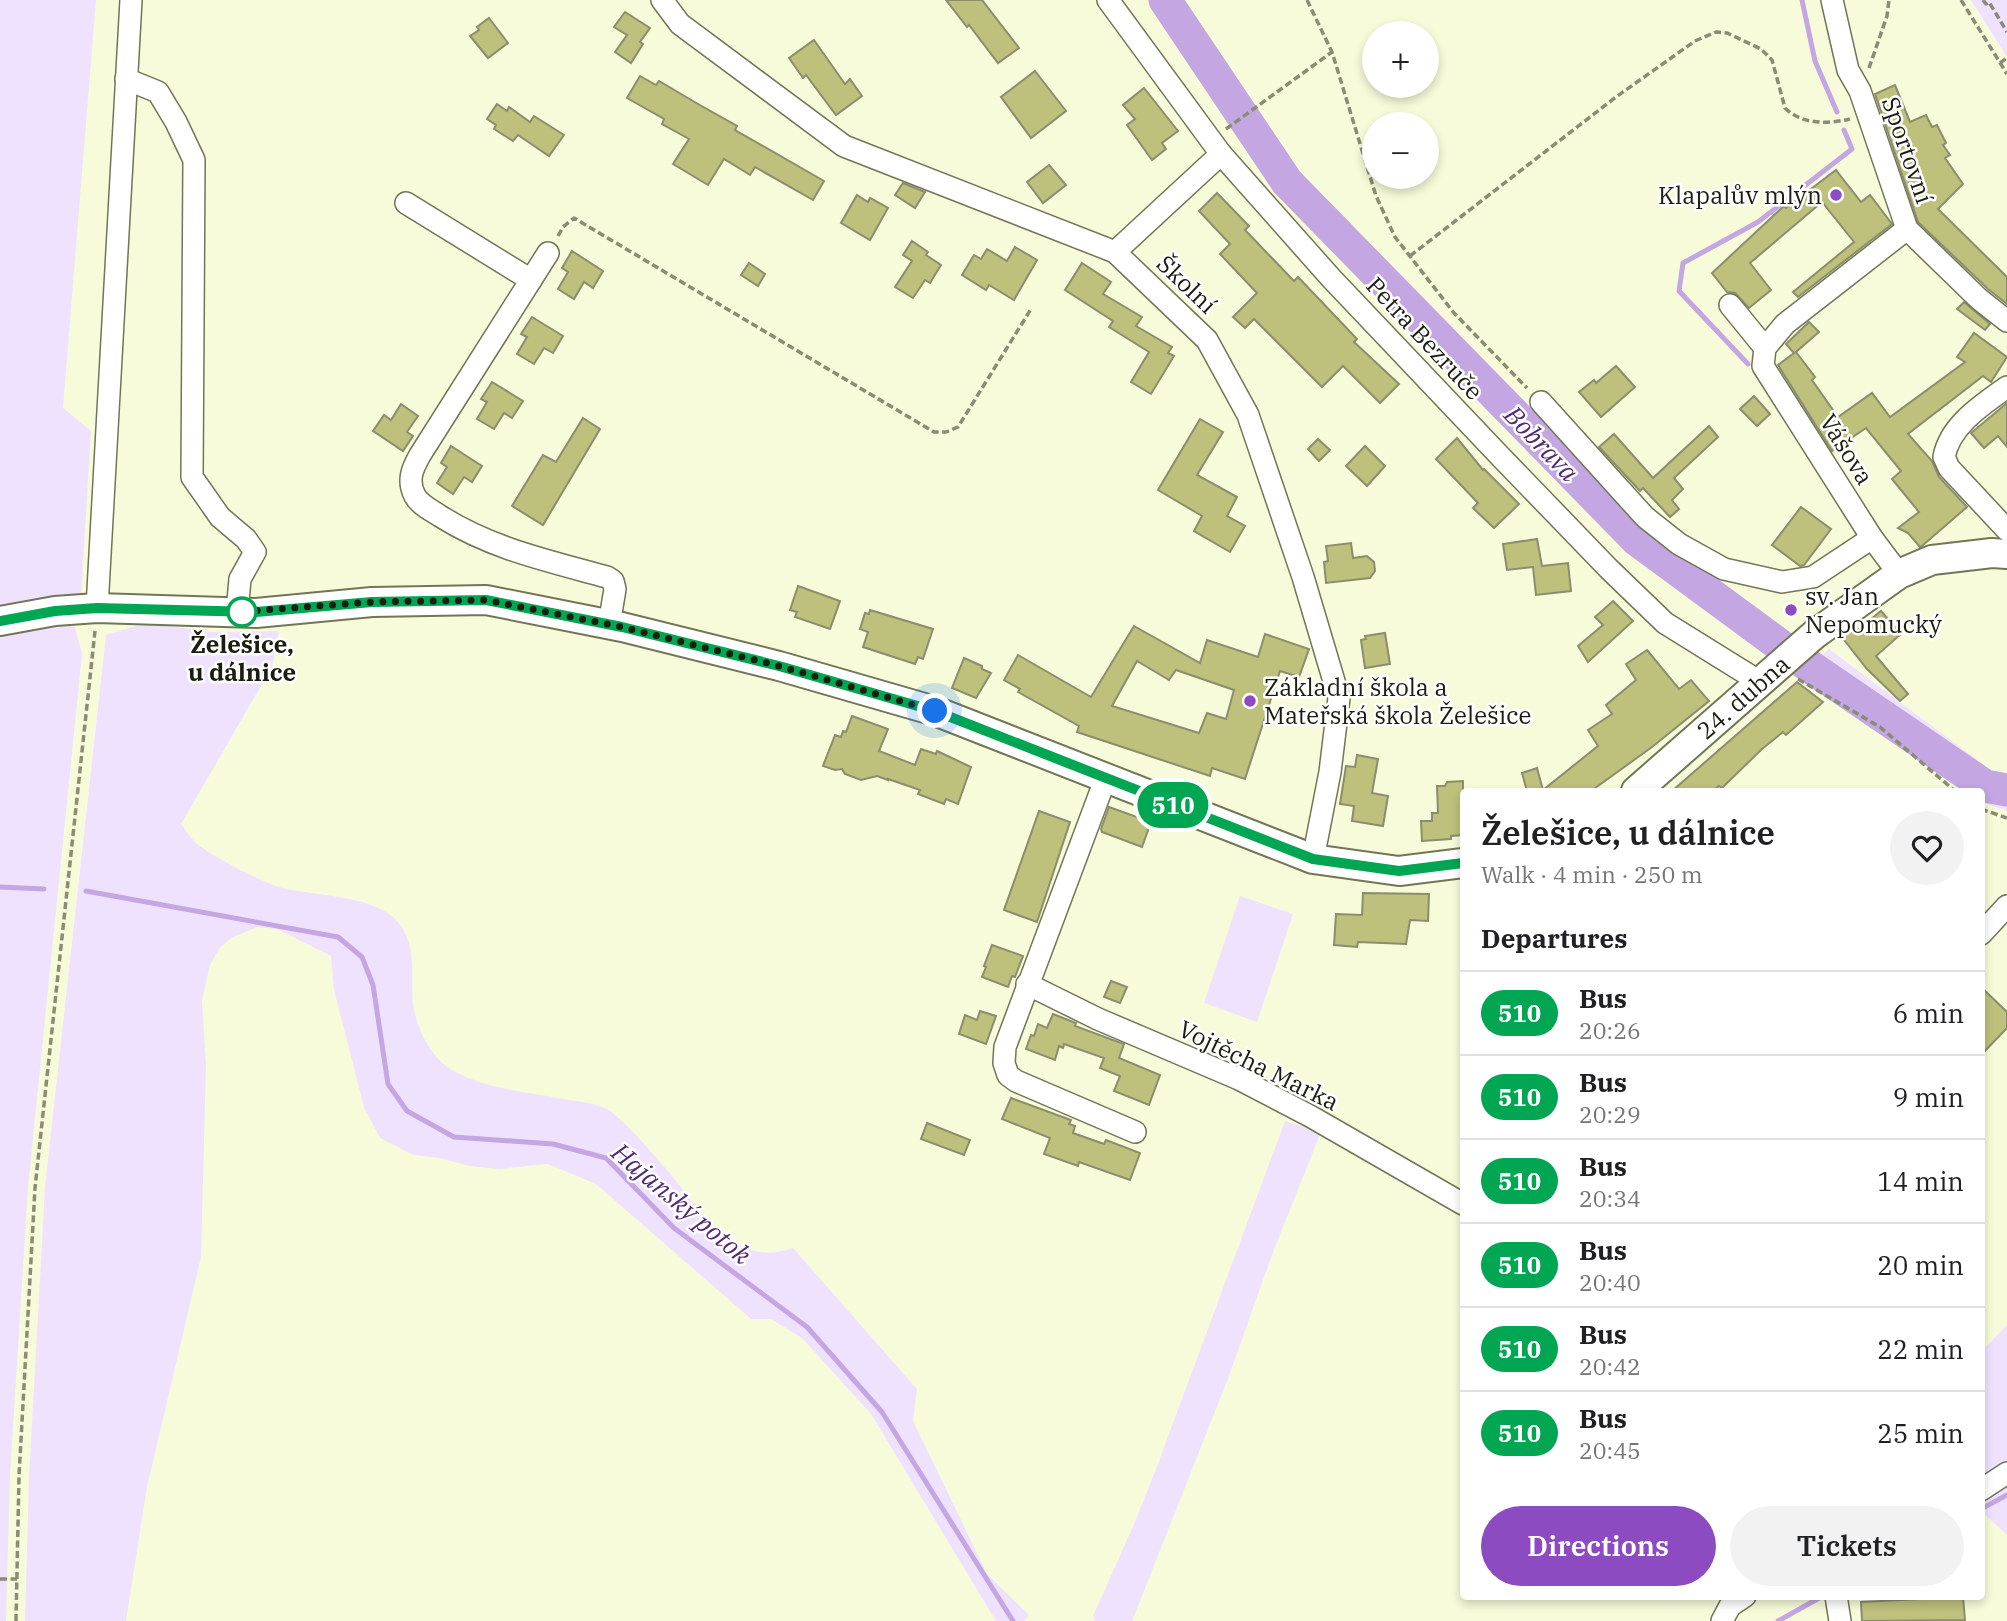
<!DOCTYPE html>
<html lang="en">
<head>
<meta charset="utf-8">
<style>
  :root { --surface:#fff; --page:#f2f2f2; --text:#202124; --muted:#757577; --line:#e0e0e0; --accent:#8c4bc0 }
  body { margin:0; font-family:"IBM Plex Serif",serif; background:var(--page); color:var(--text); height:100vh; display:flex; flex-direction:column; font-size:26px; white-space:nowrap }
  * { box-sizing:border-box; margin:0 }
  p { font-size:23px; color:var(--muted) }
  .icon { flex:none; width:38px; height:38px; fill:none; stroke:currentColor; stroke-width:2; stroke-linecap:round; stroke-linejoin:round }
  .map { position:relative; flex:1; overflow:hidden }
  .drawer { position:absolute; left:1460px; top:788px; width:525px; height:812px; display:flex; flex-direction:column; background:var(--surface); border-radius:7px; box-shadow:0 4px 10px #0003 }
  .drawer>* { flex:none }
  .badge { padding:0 14px; border-radius:23px; font-size:24px; line-height:46px }
  .controls { position:absolute; left:1362px; top:21px; display:grid; gap:14px }
  .controls a { display:grid; place-items:center; width:77px; height:77px; border-radius:50%; background:var(--surface); box-shadow:0 4px 10px #0003; font-size:35px }
  .you { position:absolute; width:35px; height:35px; margin:-18px; border:5px solid #fff; border-radius:50%; background:#1a73e8; box-shadow:0 0 0 10px #1a73e833 }
  .map>.badge { position:absolute; translate:-50% -50%; box-shadow:0 0 0 4px #fff }
  h2 { padding:0 21px; font-size:26px; line-height:63px }
  .round { display:grid; place-items:center; flex:none; width:74px; height:74px; border-radius:37px; background:var(--page) }
  .summary { display:flex; align-items:center; justify-content:space-between; height:119px; padding:0 21px }
  h1 { font-size:33px; font-weight:600; line-height:52px }
  .cta { display:flex; gap:14px; margin-top:auto; padding:14px 21px }
  .cta a { flex:1; height:80px; border-radius:42px; background:var(--accent); color:#fff; font-size:28px; font-weight:600; line-height:80px; text-align:center }
  .cta a+a { background:var(--page); color:var(--text) }
  ul { padding:0; list-style:none }
  li { display:flex; align-items:center; gap:21px; height:84px; padding:0 21px; border-top:2px solid var(--line) }
  li div { flex:1 }
  li b { display:block; font-size:26px }
  li em { font-style:normal }
  li .badge { min-width:77px; font-weight:700; text-align:center }
  .map>svg:first-child { display:block }
  .green { fill:#efe2ff }
  .lines { fill:none; stroke-linecap:round; stroke-linejoin:round }
  .stream { stroke:#c3a6e2; stroke-width:5 }
  .river { stroke:#c3a6e2; stroke-width:33 }
  .building { fill:#bdc17c; stroke:#8b8d6e; stroke-width:2; fill-rule:evenodd }
  .minor-casing { stroke:#727556; stroke-width:24 }
  .major-casing { stroke:#727556; stroke-width:32 }
  .path { stroke:#8a8c75; stroke-width:3.5; stroke-dasharray:7 3.5; stroke-linecap:butt }
  .minor { stroke:#fff; stroke-width:21 }
  .major { stroke:#fff; stroke-width:28 }
  .line-casing { stroke:#fff; stroke-width:16 }
  .line { stroke:#00a651; stroke-width:10 }
  .walk { stroke:#1c1d11; stroke-width:7; stroke-dasharray:0 12.6 }
  .poi-dot { fill:#8c4bc0; stroke:#fff; stroke-width:2.5 }
  .stop-dot { fill:#fff; stroke:#00a651; stroke-width:3.5 }
  .labels { text-anchor:middle; dominant-baseline:central; stroke-width:5; stroke-linejoin:round; paint-order:stroke }
  .street-label { font-size:24px; fill:#1c1d11; stroke:#fff }
  .poi-label { font-size:24px; fill:#1c1d11; stroke:#fff; text-anchor:start }
  .stop-label { font-size:24px; font-weight:bold; fill:#1c1d11; stroke:#fff }
  .water-label { font-size:26px; font-style:italic; fill:#522a71; stroke:#fff }
</style>
</head>
<body>
<div class="map">
<svg width="2007" height="1621" viewBox="0 0 2007 1621">
  <rect width="100%" height="100%" fill="#f8fbd9"/>
  <g class="green">
    <polygon points="0,0 96,0 63,408 91,431 81,595 53,597 0,606"/>
    <polygon points="1971,0 2007,0 2007,57"/>
    <path d="M145,623L213,632L279,631L272,667L181,824C185,829 189,836 194,841C205,853 267,885 283,888C315,896 375,895 398,922C417,945 411,975 413,1003C416,1027 430,1057 452,1070C485,1089 527,1092 564,1099C580,1102 602,1103 614,1114C635,1132 654,1155 672,1176C704,1216 735,1268 793,1248L917,1389L913,1421L987,1574L1029,1615L1024,1621H996L871,1414L802,1338L771,1319H751L596,1184L548,1164L499,1169L470,1166L440,1158L413,1155L380,1138L364,1107L334,990L331,956L277,929L257,927L231,938L219,949L210,965L202,1000L206,1065L201,1257L147,1487L126,1621H25L29,1478L45,1187L106,635Z"/>
    <polygon points="74,624 82,654 28,1187 10,1475 6,1621 0,1621 0,636"/>
    <polygon points="1829,649 1996,774 2007,776 2007,811 1981,802 1981,791 1963,791 1915,750 1803,672"/>
    <polygon points="1240,896 1293,914 1257,1022 1204,1003"/>
    <polygon points="1285,1121 1321,1132 1273,1252 1226,1384 1132,1621 1095,1621 1093,1616 1135,1522 1156,1469"/>
    <polygon points="2007,1325 2007,1535 1981,1511 1981,1352"/>
  </g>
  <g class="lines">
    <g class="stream">
      <polyline points="1802,0 1815,61 1837,112"/>
      <polyline points="1748,364 1679,291 1683,263 1758,222 1852,149 1844,130"/>
      <polyline points="0,887 44,889"/>
      <polyline points="86,891 338,937 362,957 373,985 388,1084 407,1111 454,1137 553,1144 606,1158 674,1228 807,1327 882,1412 1013,1621"/>
      <polyline points="1981,1509 2007,1495"/>
      <polyline points="1778,1621 1821,1597"/>
    </g>
    <polyline class="river" points="1165,0 1287,182 1637,540 1796,657 1985,786 2007,790"/>
  </g>
  <g class="building">
    <polygon points="946,0 982,0 1019,48 998,63 969,25 967,27"/>
    <polygon points="625,12 650,28 640,42 643,44 631,63 615,52 627,35 614,27"/>
    <polygon points="489,18 508,43 488,58 470,36 479,30 477,27"/>
    <polygon points="814,40 845,84 850,79 862,96 836,115 806,75 803,78 789,58"/>
    <polygon points="1035,71 1066,111 1031,138 1001,97"/>
    <polygon points="640,76 656,85 659,81 698,104 737,126 735,130 824,181 813,200 755,167 750,175 724,159 708,185 673,164 689,139 662,124 664,119 627,98"/>
    <polygon points="1895,85 1910,122 1926,115 1932,127 1937,125 1946,143 1943,145 1950,155 1945,158 1963,184 1938,209 2007,277 2007,304 1988,289 1918,222 1875,94"/>
    <polygon points="1144,88 1178,131 1162,143 1166,149 1152,160 1127,125 1135,119 1123,105"/>
    <polygon points="497,104 507,111 509,107 530,122 534,116 564,135 549,156 518,135 513,141 494,129 496,125 487,119"/>
    <polygon points="1049,165 1066,185 1043,203 1027,182"/>
    <polygon points="1836,170 1861,202 1870,195 1892,224 1798,297 1793,292 1854,242 1822,202 1750,263 1771,290 1749,308 1735,293 1727,292 1712,273 1784,206 1786,208"/>
    <polygon points="903,183 925,192 915,208 895,195"/>
    <polygon points="1217,193 1249,226 1245,230 1294,281 1298,277 1357,339 1354,342 1399,384 1380,403 1343,366 1322,387 1254,319 1245,328 1233,317 1257,293 1220,254 1230,244 1199,211"/>
    <polygon points="857,195 868,202 870,198 888,208 870,240 841,223"/>
    <polygon points="912,241 928,252 926,255 941,265 930,283 925,280 913,298 895,287 912,261 903,255"/>
    <polygon points="1015,247 1037,260 1014,300 989,285 986,290 962,275 974,255 981,259 987,249 1007,261"/>
    <polygon points="572,251 603,271 593,288 584,282 574,299 558,289 568,272 562,268"/>
    <polygon points="749,263 765,274 758,286 741,275"/>
    <polygon points="1082,263 1111,282 1103,294 1142,317 1136,326 1172,347 1168,353 1174,356 1151,394 1131,382 1149,352 1109,327 1113,321 1065,290"/>
    <polygon points="1964,302 1990,324 1985,330 1957,309"/>
    <polygon points="532,317 563,336 553,353 544,348 534,364 517,354 527,337 521,334"/>
    <polygon points="1809,322 1819,332 1796,352 1815,377 1812,380 1838,417 1872,393 1890,417 1965,362 1957,357 1974,333 2007,357 1991,382 1983,376 1908,434 1932,461 1939,477 1967,507 1922,546 1920,547 1908,533 1898,528 1919,512 1892,479 1901,471 1866,428 1832,451 1778,365 1794,353 1786,344"/>
    <polygon points="1616,366 1635,387 1601,417 1579,392 1594,380 1596,383"/>
    <polygon points="492,382 523,401 512,418 504,413 494,429 477,419 487,402 481,399"/>
    <polygon points="1754,396 1770,414 1757,426 1740,409"/>
    <polygon points="2007,403 2007,447 1998,436 1984,448 1971,433"/>
    <polygon points="401,404 418,416 407,432 413,436 403,451 373,431 384,415 391,420"/>
    <polygon points="583,418 600,429 543,525 512,506 543,455 556,462"/>
    <polygon points="1200,419 1223,432 1197,475 1237,497 1227,516 1245,526 1230,552 1194,531 1202,516 1158,490"/>
    <polygon points="1709,426 1718,437 1674,478 1683,489 1672,500 1679,509 1670,517 1643,488 1640,491 1599,447 1614,434 1653,478"/>
    <polygon points="1457,438 1483,470 1484,469 1519,504 1494,528 1473,508 1478,503 1436,459"/>
    <polygon points="1318,439 1330,450 1319,461 1308,449"/>
    <polygon points="451,446 482,466 472,482 464,477 453,494 437,483 447,467 441,463"/>
    <polygon points="1365,446 1385,466 1367,486 1346,466"/>
    <polygon points="1801,507 1831,529 1804,565 1800,566 1772,545"/>
    <polygon points="1537,539 1542,566 1568,563 1571,591 1536,595 1533,567 1507,570 1503,544"/>
    <polygon points="1351,543 1353,558 1367,556 1374,562 1375,571 1370,578 1326,583 1324,562 1328,561 1326,546"/>
    <polygon points="798,586 840,601 830,629 795,617 797,612 790,610"/>
    <polygon points="1613,601 1633,621 1588,662 1578,646 1603,625 1595,617"/>
    <polygon points="870,610 933,629 923,659 918,657 915,664 863,647 868,632 860,629 865,613 869,614"/>
    <polygon points="1881,611 1901,634 1876,656 1908,694 1900,701 1867,669 1841,636 1850,629 1854,633"/>
    <path d="M1134,626L1200,663L1207,640L1258,657L1265,634L1309,649L1299,677L1280,671L1245,779L1212,768L1210,776L1077,732L1079,726L1018,692L1020,689L1004,680L1018,655L1091,697ZM1137,661L1169,680L1176,670L1234,690L1226,719L1207,713L1199,733L1112,706Z"/>
    <polygon points="1385,633 1390,664 1365,668 1361,640 1366,639 1365,636"/>
    <polygon points="1647,650 1679,689 1691,680 1709,701 1652,747 1591,791 1527,791 1522,773 1537,768 1543,790 1598,746 1588,730 1612,714 1606,705 1636,680 1626,664"/>
    <polygon points="964,658 982,666 982,669 991,673 976,698 952,688"/>
    <polygon points="1797,682 1823,702 1786,735 1783,732 1762,749 1722,788 1719,786 1713,791 1672,791"/>
    <polygon points="852,716 888,729 879,751 915,765 921,749 936,754 937,751 971,767 958,804 946,799 944,804 918,794 920,790 888,779 888,780 877,776 861,780 845,774 842,769 835,770 823,766 835,735 841,737 843,731 846,732"/>
    <polygon points="1357,755 1378,759 1372,793 1388,796 1383,826 1352,821 1354,806 1340,804 1346,766 1355,767"/>
    <polygon points="1463,781 1463,835 1451,836 1451,839 1422,841 1421,821 1432,821 1432,813 1438,813 1437,786 1445,786 1447,782"/>
    <polygon points="1109,807 1151,822 1142,847 1102,832 1101,829"/>
    <polygon points="1039,811 1070,822 1037,922 1004,910"/>
    <polygon points="1363,893 1429,894 1428,921 1410,920 1406,944 1358,942 1357,947 1334,945 1336,914 1362,915"/>
    <polygon points="992,945 1023,956 1015,977 1012,976 1008,987 982,977 986,967 984,966"/>
    <polygon points="1111,981 1127,987 1120,1003 1104,997"/>
    <polygon points="1981,987 2007,1012 2007,1028 1981,1055"/>
    <polygon points="980,1011 996,1016 986,1044 959,1034 965,1015 977,1020"/>
    <polygon points="1053,1014 1076,1023 1075,1026 1124,1044 1119,1058 1160,1075 1149,1105 1114,1091 1120,1076 1100,1068 1104,1058 1064,1044 1063,1048 1059,1046 1055,1060 1026,1049 1031,1035 1034,1036 1038,1024 1047,1028"/>
    <polygon points="1011,1098 1071,1120 1069,1124 1075,1126 1073,1133 1104,1144 1106,1140 1140,1153 1130,1180 1079,1162 1078,1166 1044,1154 1050,1138 1002,1119"/>
    <polygon points="927,1123 970,1140 964,1155 921,1139"/>
    <polygon points="1963,1597 1965,1620 1862,1621 1861,1602"/>
  </g>
  <g class="lines">
    <defs>
      <g id="minor">
        <polyline points="662,0 680,24 844,146 1115,252 1207,340 1248,415 1303,577 1339,698 1330,772 1313,859"/>
        <polyline points="1108,0 1221,154 1331,278 1498,454 1609,569 1665,623 1760,682"/>
        <polyline points="1832,0 1848,70 1860,91 1907,229 1979,299 2007,321"/>
        <polyline points="126,79 158,92 176,122 194,160 192,477 220,517 246,539 255,552 240,579 237,612"/>
        <polyline points="406,203 531,280"/>
        <polyline points="1115,252 1221,154"/>
        <path d="M548,253L420,455C412,469 407,481 415,496C420,505 431,510 440,516C492,549 549,561 607,577L613,581L615,589L609,625"/>
        <polyline points="1730,305 1765,348"/>
        <path d="M2007,387C1982,405 1950,425 1944,457L1949,468L2007,530"/>
        <polyline points="1541,402 1645,517 1679,544 1724,569 1782,582 1813,577 1872,538"/>
        <polyline points="1899,574 1872,538 1763,366 1765,348 1785,324 1907,229"/>
        <polyline points="97,608 131,0"/>
        <polyline points="1105,780 1005,1047 1004,1063 1008,1075 1016,1081 1135,1132"/>
        <polyline points="1981,934 2007,906"/>
        <polyline points="1027,984 1098,1019 1239,1079 1310,1116 1463,1204"/>
        <polyline points="1981,1490 2007,1473"/>
        <polyline points="1836,1596 1840,1621"/>
        <polyline points="1722,1621 1730,1606 1745,1596"/>
      </g>
      <g id="major">
        <polyline points="0,621 55,611 97,608 256,613 372,602 486,600 622,627 779,666 935,711 1313,859 1399,871 1463,863"/>
        <polyline points="1636,791 1815,634 1899,574 1932,560 1992,553 2007,554"/>
      </g>
    </defs>
    <use href="#minor" class="minor-casing"/>
    <use href="#major" class="major-casing"/>
    <g class="path">
      <polyline points="1307,0 1332,52 1376,196 1395,237 1454,313 1527,388"/>
      <polyline points="1961,0 2007,74"/>
      <polyline points="1983,0 1986,4 1989,2 2007,32"/>
      <polyline points="2000,63 2007,58"/>
      <polyline points="1869,68 1887,16 1889,0"/>
      <polyline points="1226,129 1332,52"/>
      <polyline points="558,236 563,227 574,218 934,432 946,432 958,427 1031,309"/>
      <path d="M1410,256L1616,97L1695,41L1716,32L1727,33L1761,49L1772,60L1785,108C1802,125 1828,124 1850,119"/>
      <polyline points="1798,679 1880,727 1955,791"/>
      <polyline points="1981,809 2007,818"/>
      <polyline points="0,1579 17,1579"/>
      <polyline points="16,1621 19,1476 35,1188 95,631"/>
    </g>
    <use href="#minor" class="minor"/>
    <use href="#major" class="major"/>
  </g>
  <g class="lines">
    <defs>
      <polyline id="line" points="0,621 55,611 97,608 256,612 372,602 486,600 622,627 779,666 935,711 1313,859 1399,871 1463,863"/>
    </defs>
    <use href="#line" class="line-casing"/>
    <use href="#line" class="line"/>
    <polyline class="walk" points="242,612 237,612 372,602 486,600 622,627 779,666 935,711"/>
  </g>
  <g class="poi-dot">
    <circle cx="1836" cy="195" r="7"/>
    <circle cx="1791" cy="610" r="7"/>
    <circle cx="1250" cy="701" r="7"/>
  </g>
  <circle class="stop-dot" cx="242" cy="612" r="14"/>
  <g class="labels">
    <g class="street-label">
      <text transform="translate(1908 150) rotate(71)">Sportovní</text>
      <text transform="translate(1187 284) rotate(44)">Školní</text>
      <text transform="translate(1425 338) rotate(47)">Petra Bezruče</text>
      <text transform="translate(1847 449) rotate(58)">Vášova</text>
      <text transform="translate(1743 697) rotate(-41)">24. dubna</text>
      <text transform="translate(1259 1065) rotate(26)">Vojtěcha Marka</text>
    </g>
    <g class="poi-label">
      <text x="1822" y="195" text-anchor="end">Klapalův mlýn</text>
      <text x="1805" y="596">sv. Jan<tspan x="1805" dy="28">Nepomucký</tspan></text>
      <text x="1264" y="687">Základní škola a<tspan x="1264" dy="28">Mateřská škola Želešice</tspan></text>
    </g>
    <g class="stop-label">
      <text x="242" y="644">Želešice,<tspan x="242" dy="28">u dálnice</tspan></text>
    </g>
    <g class="water-label">
      <text transform="translate(1542 443) rotate(46)">Bobrava</text>
      <text transform="translate(682 1203) rotate(40)">Hajanský potok</text>
    </g>
  </g>
</svg>
<div class="controls">
<a>+</a>
<a>−</a>
</div>
<div class="you" style="left:935px;top:711px"></div>
<b class="badge" style="left:1173px;top:805px;background:#00a651;color:#fff">510</b>
<section class="drawer">
<div class="summary"><div><h1>Želešice, u dálnice</h1><p>Walk · 4 min · 250 m</p></div><a class="round"><svg class="icon" aria-label="heart" viewBox="0 0 24 24"><path d="M12 20l-8-8c-3-5 5-10 8-4 3-6 11-1 8 4z"/></svg></a></div>
<h2>Departures</h2>
<ul>
<li><span class="badge" style="background:#00a651;color:#fff">510</span><div><b>Bus</b><p>20:26</p></div><em>6 min</em></li>
<li><span class="badge" style="background:#00a651;color:#fff">510</span><div><b>Bus</b><p>20:29</p></div><em>9 min</em></li>
<li><span class="badge" style="background:#00a651;color:#fff">510</span><div><b>Bus</b><p>20:34</p></div><em>14 min</em></li>
<li><span class="badge" style="background:#00a651;color:#fff">510</span><div><b>Bus</b><p>20:40</p></div><em>20 min</em></li>
<li><span class="badge" style="background:#00a651;color:#fff">510</span><div><b>Bus</b><p>20:42</p></div><em>22 min</em></li>
<li><span class="badge" style="background:#00a651;color:#fff">510</span><div><b>Bus</b><p>20:45</p></div><em>25 min</em></li>
</ul>
<div class="cta"><a>Directions</a><a>Tickets</a></div>
</section>
</div>
</body>
</html>
